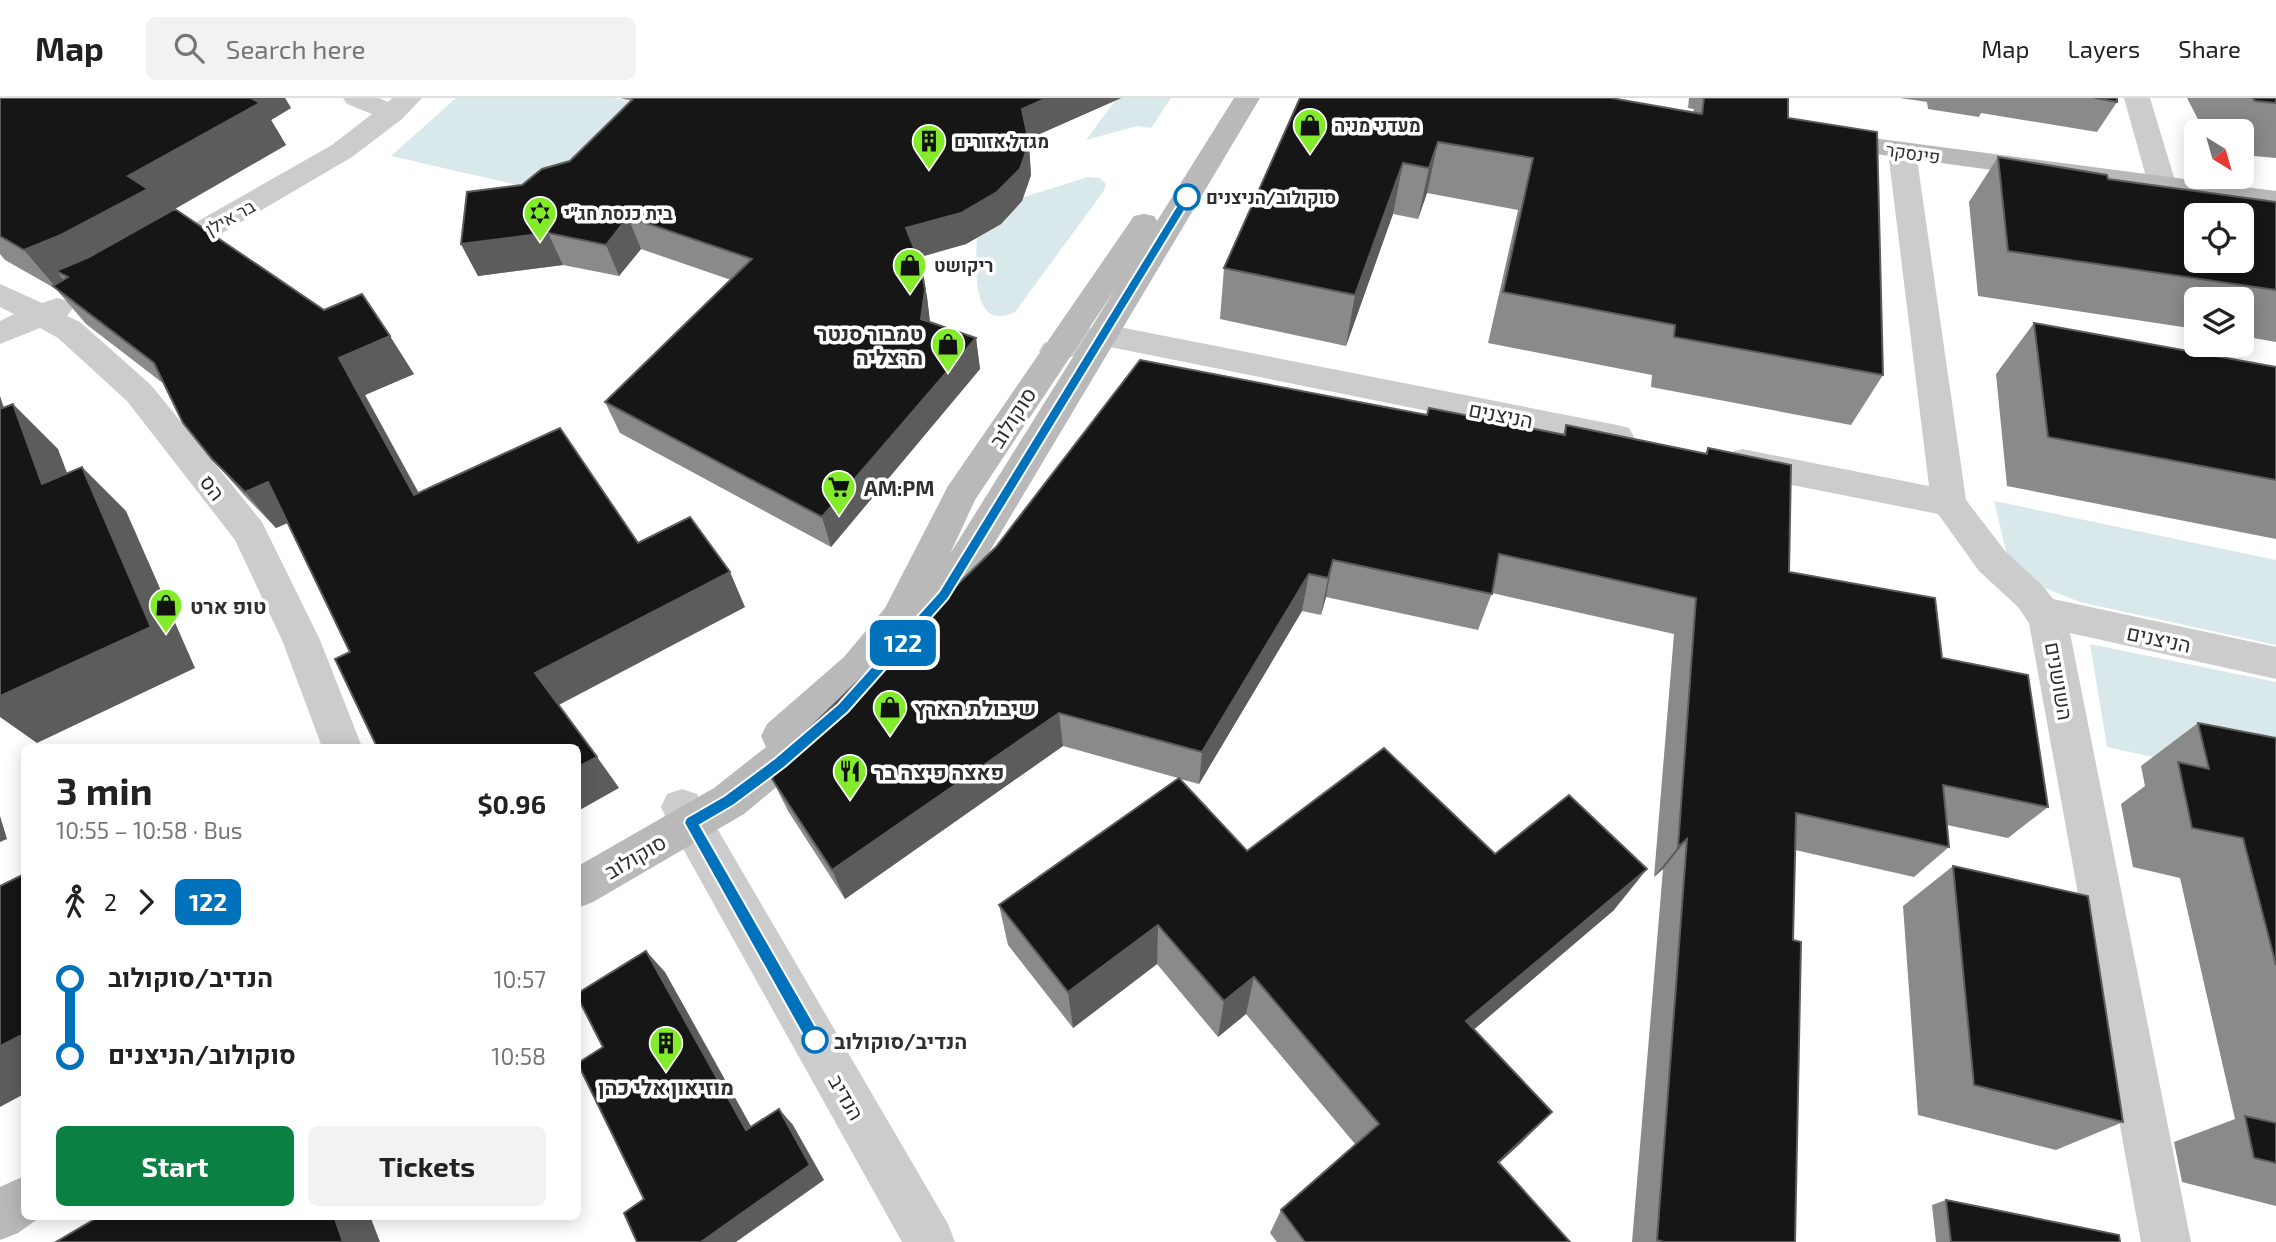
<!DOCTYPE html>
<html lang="en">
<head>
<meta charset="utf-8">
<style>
  :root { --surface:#fff; --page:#f2f2f2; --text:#222; --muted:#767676; --line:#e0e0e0; --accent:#0b8043 }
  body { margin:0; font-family:"Exo 2",Heebo,sans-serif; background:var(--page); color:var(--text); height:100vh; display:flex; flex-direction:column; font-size:26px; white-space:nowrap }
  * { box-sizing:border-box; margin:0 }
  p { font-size:23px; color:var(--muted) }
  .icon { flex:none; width:38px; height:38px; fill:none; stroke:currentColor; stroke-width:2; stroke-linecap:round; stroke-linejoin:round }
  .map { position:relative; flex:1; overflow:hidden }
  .panel { position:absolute; left:21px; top:646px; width:560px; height:476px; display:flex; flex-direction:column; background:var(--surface); border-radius:10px; box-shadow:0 4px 18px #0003 }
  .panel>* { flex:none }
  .badge { padding:0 14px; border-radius:10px; font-size:24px; line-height:46px }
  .needle { width:46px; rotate:143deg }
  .tools { position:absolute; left:2184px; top:21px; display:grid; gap:14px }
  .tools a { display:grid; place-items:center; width:70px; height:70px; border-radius:10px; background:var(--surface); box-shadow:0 4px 18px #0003; font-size:35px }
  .map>.badge { position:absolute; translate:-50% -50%; box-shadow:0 0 0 4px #fff }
  .legs { display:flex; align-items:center; gap:10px; height:77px; padding:0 35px; font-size:23px }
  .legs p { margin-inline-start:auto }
  .overview { display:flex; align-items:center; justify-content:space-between; height:119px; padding:0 35px }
  h1 { font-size:38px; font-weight:700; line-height:52px }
  .action { display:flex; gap:14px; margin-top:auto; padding:14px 35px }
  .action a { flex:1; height:80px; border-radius:10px; background:var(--accent); color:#fff; font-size:28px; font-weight:700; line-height:80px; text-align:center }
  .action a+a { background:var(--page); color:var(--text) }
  ul { padding:0 35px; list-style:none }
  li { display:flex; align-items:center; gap:24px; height:77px; font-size:26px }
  li i { display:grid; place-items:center; width:10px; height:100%; margin:0 9px; background:currentColor }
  li i::after { content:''; width:18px; height:18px; margin:-9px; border:5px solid; border-radius:50%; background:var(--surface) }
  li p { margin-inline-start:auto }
  li:first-child i { background:linear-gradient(#0000 50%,currentColor 0) }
  li:last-child i { background:linear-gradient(currentColor 50%,#0000 0) }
  header { display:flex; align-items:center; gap:42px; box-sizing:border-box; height:98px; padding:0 35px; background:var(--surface); border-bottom:2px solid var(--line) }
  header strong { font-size:33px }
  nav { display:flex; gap:38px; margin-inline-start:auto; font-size:24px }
  .search { width:490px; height:63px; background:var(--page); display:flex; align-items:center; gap:18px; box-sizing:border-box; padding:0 24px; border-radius:10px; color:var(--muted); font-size:26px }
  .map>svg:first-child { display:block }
  .green { fill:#d9e8ea }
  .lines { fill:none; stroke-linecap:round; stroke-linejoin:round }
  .street { fill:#ccc; fill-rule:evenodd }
  .secondary { fill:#b9b9b9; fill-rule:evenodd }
  .wall { fill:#8a8a8a }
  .shaded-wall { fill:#5c5c5c }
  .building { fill:#161616; stroke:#5c5c5c; stroke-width:2; fill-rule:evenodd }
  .line-1 { fill:#0072bc; stroke:#fff; stroke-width:2 }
  .stop-1-dot { fill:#fff; stroke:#0072bc; stroke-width:3.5 }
  .labels { text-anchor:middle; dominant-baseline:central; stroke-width:7; stroke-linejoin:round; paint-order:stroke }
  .far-poi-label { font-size:18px; font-weight:bold; fill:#2f2f2f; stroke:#fff; text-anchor:start }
  .far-street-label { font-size:18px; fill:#2f2f2f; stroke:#fff }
  .far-stop-label { font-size:18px; font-weight:bold; fill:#2f2f2f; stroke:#fff; text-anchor:start }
  .poi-label { font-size:21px; font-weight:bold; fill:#2f2f2f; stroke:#fff; text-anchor:start }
  .street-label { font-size:21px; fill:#2f2f2f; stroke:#fff }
  .stop-label { font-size:21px; font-weight:bold; fill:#2f2f2f; stroke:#fff; text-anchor:start }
</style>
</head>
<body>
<header>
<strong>Map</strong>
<div class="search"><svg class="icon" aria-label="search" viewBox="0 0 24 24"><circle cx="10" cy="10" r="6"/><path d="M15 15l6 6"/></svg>Search here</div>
<nav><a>Map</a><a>Layers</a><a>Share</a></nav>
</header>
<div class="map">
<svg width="2276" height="1144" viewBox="0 0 2276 1144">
  <rect width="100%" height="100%" fill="#fff"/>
  <g class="green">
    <polygon points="456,0 615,0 653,8 565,98 391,58"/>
    <polygon points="1117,0 1171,0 1151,30 1137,28 1086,42"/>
    <path d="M1088,79L1100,80L1106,86L1103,94L1015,214C970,236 976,165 977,140L1001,126L1024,99Z"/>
    <polygon points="1994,403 2276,462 2276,547 2080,504 2047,491 2017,469 2007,458"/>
    <polygon points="2090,546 2276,584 2276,686 2107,649"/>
  </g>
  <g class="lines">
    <g class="street">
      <polygon points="343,0 379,0 388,4 392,0 422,0 402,21 352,59 171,165 160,168 149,165 145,158 149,151 332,47 372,16 347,6"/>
      <polygon points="2124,0 2150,0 2176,86 2172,92 2162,95 2152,92 2148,86"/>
      <polygon points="1902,46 1912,48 1916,54 1966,402 2005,453 2044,489 2053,501 2276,549 2276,581 2070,535 2191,1144 2141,1144 2029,525 2018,509 1979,473 1938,416 1742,377 1730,373 1725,364 1730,355 1742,351 1929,388 1888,54 1892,48"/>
      <polygon points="0,186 42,205 57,200 68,203 73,210 67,218 80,224 151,287 262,424 320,542 362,649 322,649 282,542 235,442 127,303 58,240 40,230 0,246 0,223 14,216 0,209"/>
      <polygon points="1104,226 1617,327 1629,330 1634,339 1629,348 1617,351 1105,248 1055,264 1044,261 1039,253 1044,245"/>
      <polygon points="682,691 697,696 948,1126 955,1144 902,1144 667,722 661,709 667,696"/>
    </g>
    <g class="secondary">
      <path d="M1234,0H1260L957,508L909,564L896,569L885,565L872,581L831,617L839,630L833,642L744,716L593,804L578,810V768L714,690L766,649L761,638L767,626L844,559L885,510L948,388L1134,118L1144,116L1154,118L1157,123ZM1116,190L950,456L975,402Z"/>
      <polygon points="1827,34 2276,93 2276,111 1817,48 1813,42 1817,36"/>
      <polygon points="24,1078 24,1118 42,1118 18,1135 0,1142 0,1089"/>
    </g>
  </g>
  <g class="wall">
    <polygon points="0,0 285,0 291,10 271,22 286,47 175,111 414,276 365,297 419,395 638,445 745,509 559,607 619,690 350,554 288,425 276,430 244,397 212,361 164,286 86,226 56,191 5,162 0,156"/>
    <polygon points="620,0 1121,0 1028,41 1031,77 1022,103 1001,126 966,146 918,160 927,199 930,224 976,240 980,271 831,449 620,335 605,304 731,182 641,151 619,178 563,167 478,178 461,146 570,63 632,3"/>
    <polygon points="1300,0 1693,14 1694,11 1688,10 1689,0 1788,0 1788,20 1883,277 1851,327 1651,289 1652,277 1488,245 1518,112 1427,95 1418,121 1393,116 1346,248 1220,221 1224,170"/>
    <polygon points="1900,0 2117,0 2117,4 2097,34 1981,15 1979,19 1928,11 1927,4"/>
    <polygon points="2187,0 2276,0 2276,60 2242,57 2242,33 2204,33"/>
    <polygon points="1998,59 2108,81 2276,104 2276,244 2242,238 2242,201 2196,201 2196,231 1978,198 1969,104"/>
    <polygon points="2034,225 2276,269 2276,441 2007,388 1996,276"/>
    <polygon points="1427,317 1563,336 1566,327 1705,356 1708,350 1789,474 1942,560 2048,709 2008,740 1947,727 1949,749 1914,779 1795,752 1793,842 1795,1144 1632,1144 1663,771 1654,779 1674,536 1492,495 1478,532 1326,499 1321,517 1302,513 1199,686 1180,681 1247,753 1495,756 1614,812 1474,931 1523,1043 1499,1065 1570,1144 1277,1144 1270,1135 1281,1112 1355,1046 1246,916 1218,939 1157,866 1073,930 1008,847 999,807 1178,680 1063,648 845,801 788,713 772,681"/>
    <polygon points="2198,625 2276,640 2276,1108 2182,1084 2174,1044 2235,1021 2180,780 2133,769 2121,706 2145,688 2141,668"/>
    <polygon points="1953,768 2123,1024 2056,1052 1918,1017 1903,808"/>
    <polygon points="1946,1102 2120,1144 1936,1144 1932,1107"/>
  </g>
  <g class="shaded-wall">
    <polygon points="236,0 285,0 291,10 271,22 286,47 166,116 68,179 56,173 71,190 60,194 24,152"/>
    <polygon points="1047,0 1121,0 1024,43 1022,11"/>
    <polygon points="1438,44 1427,95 1418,121 1429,70"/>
    <polygon points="1029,45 1031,77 1022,103 1001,126 966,146 912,161 906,130"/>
    <polygon points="1403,65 1393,116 1346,248 1355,197"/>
    <polygon points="628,119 641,151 619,178 606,147"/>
    <polygon points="548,135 563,167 478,178 461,146"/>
    <polygon points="921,167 927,199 930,224 921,221"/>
    <polygon points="390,238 414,276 365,297 439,433 414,397 339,260"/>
    <polygon points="976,240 980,271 831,449 822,419"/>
    <polygon points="0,298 22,365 0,344"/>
    <polygon points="13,306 58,351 88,430 42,386"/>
    <polygon points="82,369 126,413 195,570 37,645 0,619 0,598"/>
    <polygon points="268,384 298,420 276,430 245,394"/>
    <polygon points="1333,462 1326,499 1321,517 1328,480"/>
    <polygon points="730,474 745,509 558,607 535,575"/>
    <polygon points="1309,476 1302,513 1199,686 1202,654"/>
    <polygon points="1059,615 1063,648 845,801 832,772"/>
    <polygon points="597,659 619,690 578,713 578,669"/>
    <polygon points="0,718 7,741 0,744"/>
    <polygon points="1687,741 1663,771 1654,779 1678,749"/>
    <polygon points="1647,771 1614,812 1444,957 1466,923"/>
    <polygon points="1158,827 1157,866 1073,930 1068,894"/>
    <polygon points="646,853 665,874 762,1048 746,1032"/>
    <polygon points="1254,879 1246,916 1218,939 1224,903"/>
    <polygon points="24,936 24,996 0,1009 0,948"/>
    <polygon points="779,1011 793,1027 824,1082 736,1144 701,1144"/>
    <polygon points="1552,1014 1523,1043 1472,1090 1498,1064"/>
    <polygon points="334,1118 370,1118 380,1144 343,1144"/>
  </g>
  <g class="building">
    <polygon points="0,0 251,0 260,5 128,78 148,91 61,137 24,152 0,138"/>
    <polygon points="634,0 1047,0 1022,11 1029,45 1020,71 997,94 961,115 906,130 921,167 925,192 921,221 976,240 822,419 605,304 752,161 628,119 606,147 548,135 461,146 467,94 522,87 542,71 570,63"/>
    <polygon points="1300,0 1611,0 1702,16 1704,0 1788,0 1788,20 1877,34 1883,277 1674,239 1675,227 1503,194 1533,60 1438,44 1429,70 1403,65 1355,197 1224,170"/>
    <polygon points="2095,0 2117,0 2117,4"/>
    <polygon points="2253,0 2276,0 2276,5 2255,3"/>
    <path d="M1998,59L2107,77L2108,81L2276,104V192L2008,153ZM2196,117H2242V163H2196Z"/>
    <polygon points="175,111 324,212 362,196 390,238 339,260 414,397 560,330 638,445 690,419 730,474 535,575 597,659 578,669 578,649 377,649 335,561 350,554 268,384 245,394 212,361 183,325 154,265 53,188 68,179 56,173 89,159"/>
    <polygon points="2034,225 2276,269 2276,382 2048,339"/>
    <polygon points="1140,262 1427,317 1429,310 1565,337 1566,327 1707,356 1708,350 1791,367 1789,474 1935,500 1942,560 2028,577 2048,709 1943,687 1949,749 1796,715 1793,842 1801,844 1795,1144 1664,1144 1657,1142 1687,741 1678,749 1696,500 1499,456 1492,496 1333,462 1328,480 1309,476 1202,654 1059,615 832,772 772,681 782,657 996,449"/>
    <polygon points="13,306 42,386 82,369 151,529 0,598 0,311"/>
    <polygon points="2198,625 2276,640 2276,867 2243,740 2192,730 2178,664 2209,671"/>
    <polygon points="1384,650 1495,756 1569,697 1647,771 1466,923 1552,1014 1498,1064 1570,1144 1305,1144 1281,1112 1379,1026 1254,879 1224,903 1158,827 1068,894 999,807 1179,680 1247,753"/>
    <polygon points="1953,768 2088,798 2123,1024 1974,987"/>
    <polygon points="24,776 24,936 0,948 0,788"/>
    <polygon points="646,853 746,1032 779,1011 810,1067 701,1144 637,1144 624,1115 644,1101 578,966 578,965 603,949 578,900 578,895"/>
    <polygon points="2245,1018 2276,1025 2276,1065 2254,1060"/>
    <polygon points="1946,1102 2119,1137 2120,1144 1951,1144"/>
    <polygon points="100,1118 334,1118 343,1144 56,1144"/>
  </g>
  <polygon class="line-1" points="1187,95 1193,99 948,501 848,614 785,669 734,707 700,727 820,936 823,942 820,948 815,950 809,948 684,725 686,720 724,698 775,660 838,606 939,494 1182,99"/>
  <defs>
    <symbol id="shop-pin" viewBox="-11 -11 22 30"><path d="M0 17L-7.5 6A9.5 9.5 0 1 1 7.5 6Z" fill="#82ec2a" stroke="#fff"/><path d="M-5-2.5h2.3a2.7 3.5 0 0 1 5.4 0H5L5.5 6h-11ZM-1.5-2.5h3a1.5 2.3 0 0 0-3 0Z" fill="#111"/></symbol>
    <symbol id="building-pin" viewBox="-11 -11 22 30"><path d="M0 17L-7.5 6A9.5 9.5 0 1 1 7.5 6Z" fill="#82ec2a" stroke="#fff"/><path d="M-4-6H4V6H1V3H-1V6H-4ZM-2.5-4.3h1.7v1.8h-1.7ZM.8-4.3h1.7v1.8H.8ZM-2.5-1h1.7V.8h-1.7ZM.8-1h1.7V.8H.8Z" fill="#111"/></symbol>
    <symbol id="synagogue-pin" viewBox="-11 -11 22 30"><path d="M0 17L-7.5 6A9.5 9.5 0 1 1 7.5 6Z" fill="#82ec2a" stroke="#fff"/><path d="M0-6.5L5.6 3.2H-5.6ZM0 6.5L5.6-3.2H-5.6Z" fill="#111"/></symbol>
    <symbol id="supermarket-pin" viewBox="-11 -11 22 30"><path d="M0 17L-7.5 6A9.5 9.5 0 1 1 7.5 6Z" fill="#82ec2a" stroke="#fff"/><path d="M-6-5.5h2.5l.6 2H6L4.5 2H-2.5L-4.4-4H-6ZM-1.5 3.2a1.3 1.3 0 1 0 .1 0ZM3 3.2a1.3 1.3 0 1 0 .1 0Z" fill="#111"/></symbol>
    <symbol id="restaurant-pin" viewBox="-11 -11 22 30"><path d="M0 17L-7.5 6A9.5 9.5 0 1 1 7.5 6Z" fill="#82ec2a" stroke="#fff"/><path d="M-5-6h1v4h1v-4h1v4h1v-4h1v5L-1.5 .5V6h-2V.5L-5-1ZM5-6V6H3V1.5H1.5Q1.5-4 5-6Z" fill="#111"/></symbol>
  </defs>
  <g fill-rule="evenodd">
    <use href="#shop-pin" x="1291" y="8" width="38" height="52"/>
    <use href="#building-pin" x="910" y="24" width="38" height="52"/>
    <use href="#synagogue-pin" x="521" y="96" width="38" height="52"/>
    <use href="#shop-pin" x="891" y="148" width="38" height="52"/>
    <use href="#shop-pin" x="929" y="227" width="38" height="52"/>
    <use href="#supermarket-pin" x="820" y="370" width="38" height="52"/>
    <use href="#shop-pin" x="147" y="488" width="38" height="52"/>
    <use href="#shop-pin" x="871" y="590" width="38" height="52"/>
    <use href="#restaurant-pin" x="831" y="654" width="38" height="52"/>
    <use href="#building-pin" x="647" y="926" width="38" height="52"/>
  </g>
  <g class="stop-1-dot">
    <circle cx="1187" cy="99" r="12"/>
    <circle cx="815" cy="942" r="12"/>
  </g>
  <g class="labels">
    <g class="far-poi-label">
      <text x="1334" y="27">מעדני מניה</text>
      <text x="954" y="43">מגדל אזורים</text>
      <text x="564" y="115">בית כנסת חג״י</text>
      <text x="934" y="167">ריקושט</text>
    </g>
    <g class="far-street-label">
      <text transform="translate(1913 55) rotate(8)">פינסקר</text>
      <text transform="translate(230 119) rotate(-29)">בר אילן</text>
    </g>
    <g class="far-stop-label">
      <text x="1206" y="99">סוקולוב/הניצנים</text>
    </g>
    <g class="poi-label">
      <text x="923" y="234" text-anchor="end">טמבור סנטר<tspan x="923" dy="24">הרצליה</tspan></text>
      <text x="864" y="389">AM:PM</text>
      <text x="190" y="507">טופ ארט</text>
      <text x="914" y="609">שיבולת הארץ</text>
      <text x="874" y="673">פאצה פיצה בר</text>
      <text x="666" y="988" text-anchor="middle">מוזיאון אלי כהן</text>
    </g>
    <g class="street-label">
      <text transform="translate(1501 316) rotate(11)">הניצנים</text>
      <text transform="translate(1012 319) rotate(-57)">סוקולוב</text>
      <text transform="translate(213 389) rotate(52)">הס</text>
      <text transform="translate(2159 540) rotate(12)">הניצנים</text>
      <text transform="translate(2060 583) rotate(80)">השושנים</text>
      <text transform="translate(635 758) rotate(-30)">סוקולוב</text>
      <text transform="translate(847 999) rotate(60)">הנדיב</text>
    </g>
    <g class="stop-label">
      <text x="834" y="942">הנדיב/סוקולוב</text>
    </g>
  </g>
</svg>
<div class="tools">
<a><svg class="needle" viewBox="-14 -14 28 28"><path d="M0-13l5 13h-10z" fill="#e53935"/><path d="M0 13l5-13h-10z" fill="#767676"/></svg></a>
<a><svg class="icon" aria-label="locate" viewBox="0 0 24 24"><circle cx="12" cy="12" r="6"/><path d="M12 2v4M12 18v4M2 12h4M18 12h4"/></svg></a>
<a><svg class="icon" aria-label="layers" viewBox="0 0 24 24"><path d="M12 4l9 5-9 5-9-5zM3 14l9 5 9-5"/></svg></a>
</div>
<b class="badge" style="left:903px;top:545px;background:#0072bc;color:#fff">122</b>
<section class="panel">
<div class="overview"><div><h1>3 min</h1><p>10:55 – 10:58 · Bus</p></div><b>$0.96</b></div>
<div class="legs"><svg class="icon" aria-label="walk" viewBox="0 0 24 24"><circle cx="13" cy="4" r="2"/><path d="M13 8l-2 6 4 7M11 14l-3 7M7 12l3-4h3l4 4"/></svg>2<svg class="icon" aria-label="forward" viewBox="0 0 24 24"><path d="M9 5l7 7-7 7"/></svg><b class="badge" style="background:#0072bc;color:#fff">122</b></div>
<ul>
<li><i style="color:#0072bc"></i><b>הנדיב/סוקולוב</b><p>10:57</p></li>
<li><i style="color:#0072bc"></i><b>סוקולוב/הניצנים</b><p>10:58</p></li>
</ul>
<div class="action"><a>Start</a><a>Tickets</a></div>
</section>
</div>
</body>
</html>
